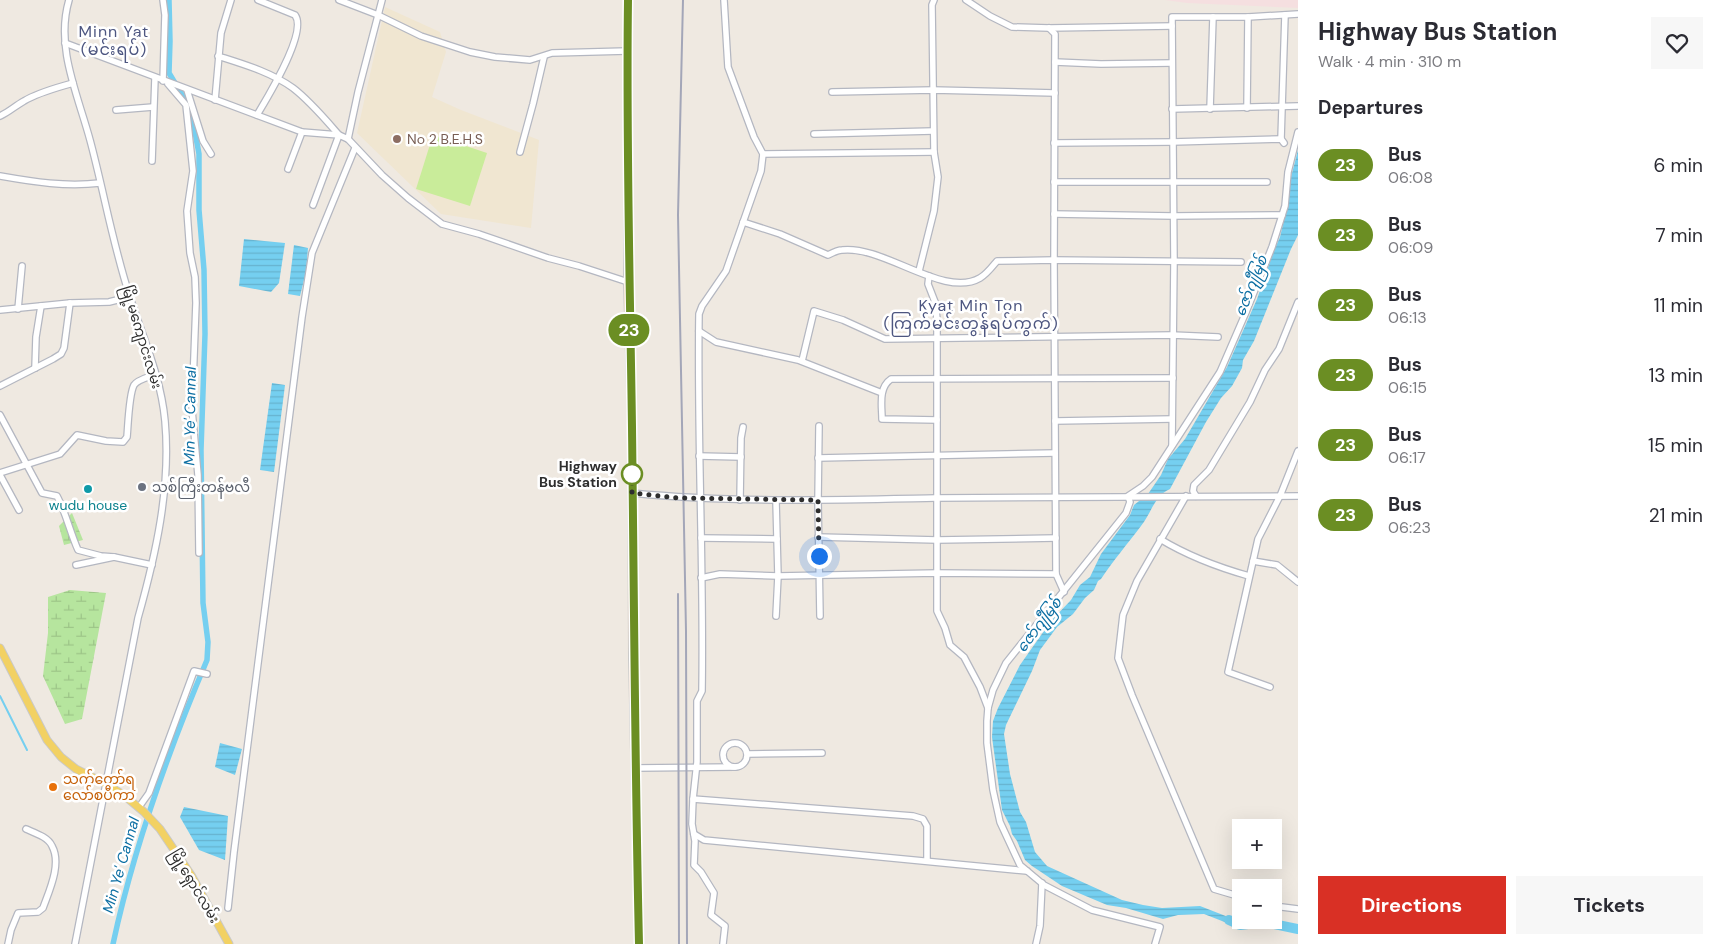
<!DOCTYPE html>
<html lang="en">
<head>
<meta charset="utf-8">
<style>
  :root { --surface:#fff; --page:#f7f7f7; --text:#2b2b33; --muted:#7c7c81; --accent:#d93025 }
  body { margin:0; font-family:"DM Sans","Noto Sans Myanmar",sans-serif; background:var(--page); color:var(--text); height:100vh; display:flex; flex-direction:column; font-size:19px; white-space:nowrap }
  * { box-sizing:border-box; margin:0 }
  p { font-size:16px; color:var(--muted) }
  .icon { flex:none; width:28px; height:28px; fill:none; stroke:currentColor; stroke-width:2; stroke-linecap:round; stroke-linejoin:round }
  .map { position:relative; flex:1; overflow:hidden }
  .panel { display:flex; flex-direction:column; background:var(--surface); width:425px }
  .panel>* { flex:none }
  .badge { padding:0 10px; border-radius:16px; font-size:18px; line-height:32px }
  .controls { position:absolute; left:1232px; top:819px; display:grid; gap:10px }
  .controls a { display:grid; place-items:center; width:50px; height:50px; border-radius:0px; background:var(--surface); box-shadow:0 5px 20px #0002; font-size:25px }
  .you { position:absolute; width:25px; height:25px; margin:-12px; border:4px solid #fff; border-radius:50%; background:#1a73e8; box-shadow:0 0 0 8px #1a73e833 }
  .map>.badge { position:absolute; translate:-50% -50%; box-shadow:0 0 0 2px #fff }
  h2 { padding:0 20px; font-size:19px; line-height:45px }
  .round { display:grid; place-items:center; flex:none; width:52px; height:52px; border-radius:0px; background:var(--page) }
  .overview { display:flex; align-items:center; justify-content:space-between; height:85px; padding:0 20px }
  h1 { font-size:24px; font-weight:700; line-height:38px }
  .primary-button { display:flex; gap:10px; margin-top:auto; padding:10px 20px }
  .primary-button a { flex:1; height:58px; border-radius:0px; background:var(--accent); color:#fff; font-size:20px; font-weight:700; line-height:58px; text-align:center }
  .primary-button a+a { background:var(--page); color:var(--text) }
  ul { padding:0; list-style:none }
  li { display:flex; align-items:center; gap:15px; height:70px; padding:0 20px }
  li div { flex:1 }
  li b { display:block; font-size:19px }
  li em { font-style:normal }
  li .badge { min-width:55px; font-weight:700; text-align:center }
  main { display:flex; flex:1; min-height:0 }
  .map>svg:first-child { display:block }
  .education { fill:#f0e6d1 }
  .medical { fill:#f5dfe0 }
  .wetland { fill:url(#wetland-marsh) }
  .pitch { fill:#c9ec9a }
  .water { fill:url(#water-rules) }
  .lines { fill:none; stroke-linecap:round; stroke-linejoin:round }
  .stream { stroke:#75cff0; stroke-width:2 }
  .canal { stroke:#75cff0; stroke-width:5.5 }
  .river { stroke:#75cff0; stroke-width:10 }
  .minor-casing { stroke:#b4b7c1; stroke-width:8 }
  .major-casing { stroke:#c9c9c9; stroke-width:9 }
  .highway-casing { stroke:#c9c9c9; stroke-width:10 }
  .minor { stroke:#fff; stroke-width:5.5 }
  .major { stroke:#f2d163; stroke-width:7 }
  .highway { stroke:#ffa35c; stroke-width:8 }
  .rail { stroke:#a3a6b8; stroke-width:2 }
  .line-casing { stroke:#fff; stroke-width:11 }
  .line { stroke:#6b8e23; stroke-width:8 }
  .walk { stroke:#2e2e2e; stroke-width:5; stroke-dasharray:0 9 }
  .education-dot { fill:#8d6e63; stroke:#fff; stroke-width:2 }
  .stop-dot { fill:#fff; stroke:#6b8e23; stroke-width:2.5 }
  .worship-dot { fill:#6b7280; stroke:#fff; stroke-width:2 }
  .culture-dot { fill:#0f9aa8; stroke:#fff; stroke-width:2 }
  .food-dot { fill:#e8710a; stroke:#fff; stroke-width:2 }
  .labels { text-anchor:middle; dominant-baseline:central; stroke-width:5; stroke-linejoin:round; paint-order:stroke }
  .education-label { font-size:14px; fill:#785e54; stroke:#fff; text-anchor:start }
  .street-label { font-size:14px; fill:#2e2e2e; stroke:#fff }
  .stop-label { font-size:14px; font-weight:bold; fill:#2e2e2e; stroke:#fff; text-anchor:end }
  .worship-label { font-size:14px; fill:#5b616d; stroke:#fff; text-anchor:start }
  .culture-label { font-size:14px; fill:#0d838f; stroke:#fff }
  .food-label { font-size:14px; fill:#c56008; stroke:#fff; text-anchor:start }
  .water-label { font-size:15px; font-style:italic; fill:#0d6fa3; stroke:#fff }
  .quarter-label { font-size:16px; letter-spacing:1px; fill:#4d5680; stroke:#fff }
</style>
</head>
<body>
<main>
<div class="map">
<svg width="1298" height="944" viewBox="0 0 1298 944">
  <defs>
    <pattern id="wetland-marsh" width="20" height="14" patternUnits="userSpaceOnUse" patternTransform="scale(1.25)"><rect width="20" height="14" fill="#b6e59e"/><path d="M1 5h8M5 5V1M11 12h8M15 12V8" fill="none" stroke="#9dc588"/></pattern>
    <pattern id="water-rules" width="6" height="5" patternUnits="userSpaceOnUse" patternTransform="scale(1.25)"><rect width="6" height="5" fill="#75cff0"/><path d="M0 2.5h6" fill="none" stroke="#66b2ce"/></pattern>
  </defs>
  <rect width="100%" height="100%" fill="#efe9e1"/>
  <polygon class="education" points="385,7 440,32 446,52 432,97 461,110 539,140 531,228 441,214 357,133"/>
  <polygon class="medical" points="1165,0 1298,0 1298,8 1187,3"/>
  <g class="wetland">
    <polygon points="72,513 83,540 64,545 59,526"/>
    <polygon points="70,590 106,593 82,719 65,724 43,676 48,633 48,597"/>
  </g>
  <polygon class="pitch" points="433,135 487,153 470,206 416,189"/>
  <g class="water">
    <path d="M1298,150V235L1291,249L1254,341L1243,360L1242,368L1232,386L1221,398L1206,422L1170,489C1154,496 1151,514 1141,526C1128,543 1113,561 1101,579L1098,581L1094,590L1085,598L1073,614L1057,627L1040,650L1032,671L1006,725L1004,734L1010,774L1020,812L1026,822L1035,852L1047,866L1122,900L1143,905L1162,908L1200,906L1241,922L1240,928L1204,914L1178,915L1163,919L1126,908L1107,905L1062,886L1032,866L1025,860L1017,841L1012,834L1010,826L1002,810L992,737L993,721L998,708L1020,665L1051,621L1071,600L1080,585L1090,577L1101,554L1130,515L1134,505L1148,494L1161,475L1168,459L1185,439L1227,367L1257,299L1273,253L1280,237L1288,203L1291,177Z"/>
    <polygon points="244,239 285,243 279,283 271,292 239,286"/>
    <polygon points="294,245 308,248 306,272 300,296 288,294"/>
    <polygon points="272,383 285,385 274,472 260,470"/>
    <polygon points="220,743 242,749 235,775 215,767"/>
    <polygon points="184,807 228,816 225,860 199,850 180,817"/>
  </g>
  <g class="lines">
    <polyline class="stream" points="0,696 27,750"/>
    <path class="canal" d="M113,944C134,846 168,752 207,660L208,642L203,603L201,450L205,334L204,270L199,210V154L191,110L169,73L170,41L169,0"/>
    <polyline class="river" points="1229,920 1240,925 1264,922 1298,929"/>
    <defs>
      <g id="minor">
        <path d="M69,0C55,47 78,95 90,140C104,192 113,246 130,297C143,338 161,377 165,421C171,487 156,554 138,618L75,944"/>
        <polyline points="163,0 165,15 163,81"/>
        <polyline points="339,0 378,15 421,36 470,52 495,57 530,60 552,53 627,51"/>
        <polyline points="966,0 990,16 1012,27 1049,28 1172,26"/>
        <polyline points="1049,28 1055,34 1054,260 1056,574 1064,592"/>
        <polyline points="65,43 302,132 339,135 348,139 382,175 408,198 442,224 479,234 548,258 579,266 628,282"/>
        <path d="M218,56C243,64 271,72 293,88C310,101 325,119 339,135L313,205"/>
        <polyline points="1055,62 1101,64 1172,63"/>
        <polyline points="168,84 186,105 193,171 187,211 190,253 195,277 196,303 192,410 198,475 199,553"/>
        <polyline points="187,90 203,141 211,154"/>
        <polyline points="832,92 933,90 1055,93"/>
        <polyline points="215,100 221,33 231,0"/>
        <polyline points="1247,108 1248,17"/>
        <polyline points="1172,109 1298,106"/>
        <polyline points="1210,109 1213,17"/>
        <polyline points="116,110 153,107"/>
        <path d="M257,115C267,98 308,32 295,15L258,0"/>
        <path d="M0,116C9,112 15,106 24,101C39,92 56,88 73,83"/>
        <polyline points="814,134 933,131"/>
        <polyline points="348,139 358,92 382,0"/>
        <polyline points="1281,139 1285,15"/>
        <polyline points="1054,143 1172,142 1281,139 1284,143"/>
        <polyline points="520,152 533,104 544,57"/>
        <polyline points="763,154 934,152"/>
        <polyline points="152,161 155,78"/>
        <polyline points="288,169 302,132"/>
        <path d="M0,176C34,182 66,187 100,183"/>
        <polyline points="1054,182 1267,182"/>
        <polyline points="1054,214 1173,216 1282,215"/>
        <path d="M743,222L780,234L828,255C832,253 838,250 842,250C884,245 944,299 980,278C987,274 992,267 997,261L1054,260L1241,262"/>
        <polyline points="919,271 934,211 938,177 934,152 932,5 934,0"/>
        <polyline points="929,276 928,284 935,302 937,319 937,611 945,628 950,645 964,657 980,687 988,708"/>
        <polyline points="18,309 22,266"/>
        <polyline points="0,310 70,303 109,302 129,297"/>
        <polyline points="699,331 716,342 798,360 882,393"/>
        <polyline points="802,361 814,311 843,320 885,339 1172,335 1218,337"/>
        <polyline points="35,368 36,337 41,306"/>
        <polyline points="0,386 53,359 61,354 64,348 70,303"/>
        <path d="M0,415L42,493L57,496C66,513 70,532 78,550L101,556L114,557"/>
        <path d="M937,420L882,419C882,406 878,388 891,379L1173,378"/>
        <polyline points="1055,421 1172,419"/>
        <polyline points="819,426 818,500 820,616"/>
        <polyline points="1172,445 1174,261 1172,17 1248,17 1298,14"/>
        <polyline points="699,456 741,457"/>
        <polyline points="818,458 1055,453"/>
        <path d="M0,473L60,454L77,435L106,441L123,442L127,437C128,426 129,394 134,385C138,379 150,377 156,374"/>
        <polyline points="0,475 19,510"/>
        <path d="M632,493C733,503 834,500 935,498C1056,497 1177,496 1298,496"/>
        <polyline points="1186,496 1137,581 1123,615 1118,658 1132,695 1214,889 1241,897"/>
        <polyline points="1196,496 1193,491 1194,485 1209,470 1250,402 1265,370 1279,349 1298,302"/>
        <polyline points="740,500 741,438 743,427"/>
        <polyline points="776,501 778,576 776,616"/>
        <polyline points="818,537 937,540 1056,538"/>
        <polyline points="701,538 777,539"/>
        <path d="M1160,539C1188,556 1217,567 1249,576"/>
        <polyline points="1253,561 1277,565 1298,582"/>
        <polyline points="76,565 114,557 152,565"/>
        <polyline points="701,578 720,574 778,576 937,573 1056,574"/>
        <polyline points="1270,687 1228,672 1258,539 1280,496 1298,451"/>
        <circle cx="735" cy="755" r="12"/>
        <polyline points="748,754 822,753"/>
        <polyline points="635,768 735,767"/>
        <polyline points="693,799 913,816 923,819 927,826 927,861"/>
        <polyline points="139,807 149,793 194,671 207,674"/>
        <polyline points="694,834 704,840 1027,871"/>
        <polyline points="1274,906 1298,909"/>
        <polyline points="228,908 234,852 302,317 312,253 355,148"/>
        <path d="M8,944L11,930L18,913L38,912L43,908C49,891 62,864 52,846C48,837 35,833 26,829"/>
        <path d="M723,944L725,926L711,915L714,893L701,872L694,865L695,841L692,824L693,799L697,762V701L702,691C704,565 697,440 699,314L702,306L726,271L761,171L763,154L754,137L728,67L724,0"/>
        <polyline points="1036,944 1040,926 1042,883"/>
        <polyline points="1155,944 1160,927 1092,910 1044,885 1020,865 1000,822 993,790 987,743 987,721 988,708 993,690 1006,663 1126,513 1130,502 1128,496 1143,486 1152,477 1220,372 1246,312 1272,247 1285,206 1288,172 1298,132"/>
      </g>
      <polyline id="major" points="0,648 47,740 61,757 76,769 106,784 125,796 144,812 160,829 191,875 229,944"/>
      <polyline id="highway" points="628,0 628,282 632,425 633,656 639,944"/>
    </defs>
    <use href="#minor" class="minor-casing"/>
    <use href="#major" class="major-casing"/>
    <use href="#highway" class="highway-casing"/>
    <use href="#minor" class="minor"/>
    <use href="#major" class="major"/>
    <use href="#highway" class="highway"/>
    <g class="rail">
      <polyline points="683,0 678,215 686,631 687,944"/>
      <polyline points="678,594 679,944"/>
    </g>
  </g>
  <g class="lines">
    <defs>
      <path id="line" d="M628,0C626,142 630,285 632,427C634,599 635,772 639,944"/>
    </defs>
    <use href="#line" class="line-casing"/>
    <use href="#line" class="line"/>
    <polyline class="walk" points="632,474 632,493 678,498 818,500 819,556"/>
  </g>
  <circle class="education-dot" cx="397" cy="139" r="5"/>
  <circle class="stop-dot" cx="632" cy="474" r="10"/>
  <circle class="worship-dot" cx="142" cy="487" r="5"/>
  <circle class="culture-dot" cx="88" cy="489" r="5"/>
  <circle class="food-dot" cx="53" cy="787" r="5"/>
  <g class="labels">
    <g class="education-label">
      <text x="407" y="139">No 2 B.E.H.S</text>
    </g>
    <g class="street-label">
      <text transform="translate(142 337) rotate(73)">မြို့မကျောင်းလမ်း</text>
      <text transform="translate(195 886) rotate(59)">မြို့ရှောင်လမ်း</text>
    </g>
    <g class="stop-label">
      <text x="617" y="466">Highway<tspan x="617" dy="16">Bus Station</tspan></text>
    </g>
    <g class="worship-label">
      <text x="152" y="487">သစ်ကြီးတန်ဗလီ</text>
    </g>
    <g class="culture-label">
      <text x="88" y="505">wudu house</text>
    </g>
    <g class="food-label">
      <text x="63" y="779">သက်တော်ရ<tspan x="63" dy="16">လော်စပီကာ</tspan></text>
    </g>
    <g class="water-label">
      <text transform="translate(1251 286) rotate(-68)">ဇော်ဂျီမြစ်</text>
      <text transform="translate(190 416) rotate(-89)">Min Ye' Cannal</text>
      <text transform="translate(1039 625) rotate(-53)">ဇော်ဂျီမြစ်</text>
      <text transform="translate(121 865) rotate(-74)">Min Ye' Cannal</text>
    </g>
    <g class="quarter-label">
      <text x="114" y="31">Minn Yat<tspan x="114" dy="18">(မင်းရပ်)</tspan></text>
      <text x="971" y="305">Kyat Min Ton<tspan x="971" dy="18">(ကြက်မင်းတွန်ရပ်ကွက်)</tspan></text>
    </g>
  </g>
</svg>
<div class="controls">
<a>+</a>
<a>−</a>
</div>
<div class="you" style="left:819px;top:556px"></div>
<b class="badge" style="left:629px;top:330px;background:#6b8e23;color:#fff">23</b>
</div>
<section class="panel">
<div class="overview"><div><h1>Highway Bus Station</h1><p>Walk · 4 min · 310 m</p></div><a class="round"><svg class="icon" aria-label="heart" viewBox="0 0 24 24"><path d="M12 20l-8-8c-3-5 5-10 8-4 3-6 11-1 8 4z"/></svg></a></div>
<h2>Departures</h2>
<ul>
<li><span class="badge" style="background:#6b8e23;color:#fff">23</span><div><b>Bus</b><p>06:08</p></div><em>6 min</em></li>
<li><span class="badge" style="background:#6b8e23;color:#fff">23</span><div><b>Bus</b><p>06:09</p></div><em>7 min</em></li>
<li><span class="badge" style="background:#6b8e23;color:#fff">23</span><div><b>Bus</b><p>06:13</p></div><em>11 min</em></li>
<li><span class="badge" style="background:#6b8e23;color:#fff">23</span><div><b>Bus</b><p>06:15</p></div><em>13 min</em></li>
<li><span class="badge" style="background:#6b8e23;color:#fff">23</span><div><b>Bus</b><p>06:17</p></div><em>15 min</em></li>
<li><span class="badge" style="background:#6b8e23;color:#fff">23</span><div><b>Bus</b><p>06:23</p></div><em>21 min</em></li>
</ul>
<div class="primary-button"><a>Directions</a><a>Tickets</a></div>
</section>
</main>
</body>
</html>
